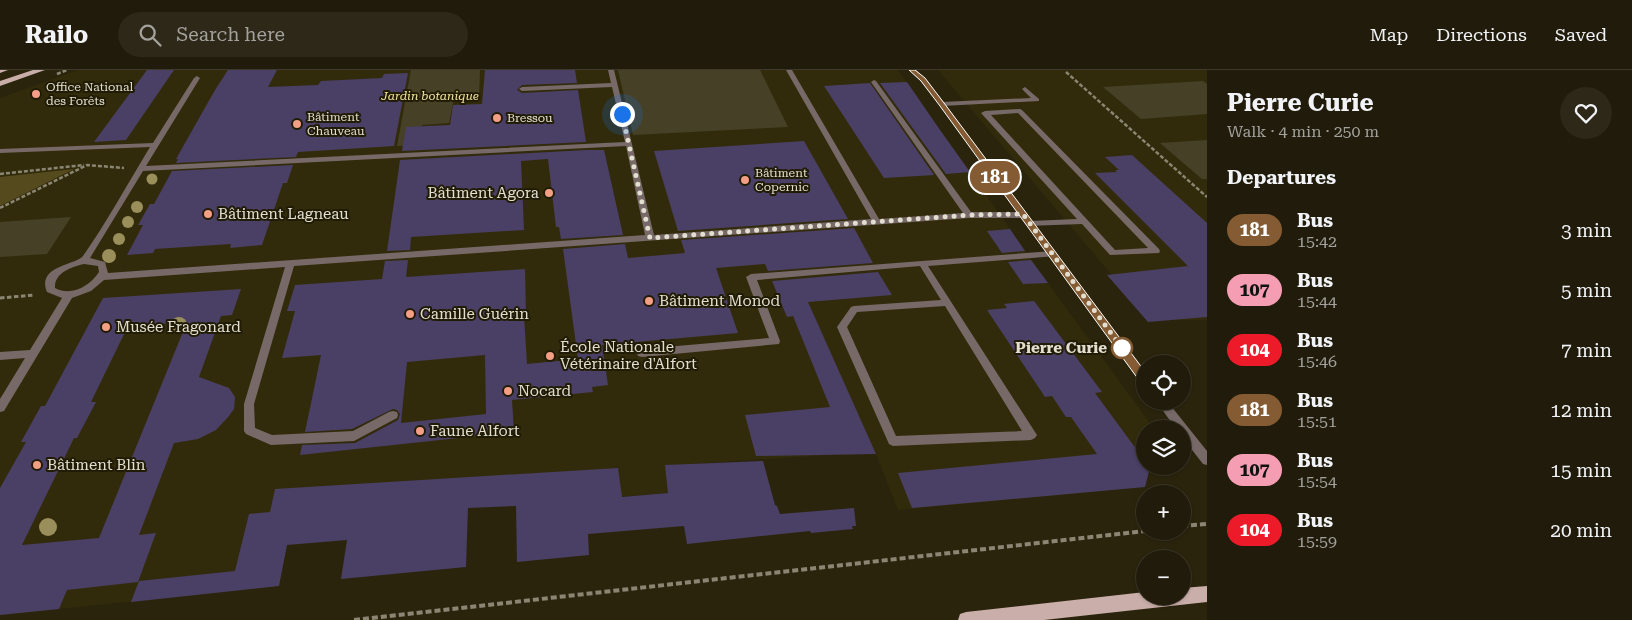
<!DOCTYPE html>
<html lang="en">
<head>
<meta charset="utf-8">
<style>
  :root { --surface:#201b0a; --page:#2d2818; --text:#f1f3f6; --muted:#a2a19c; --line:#3d392b }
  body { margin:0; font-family:"Roboto Serif",serif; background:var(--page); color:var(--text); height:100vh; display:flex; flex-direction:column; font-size:19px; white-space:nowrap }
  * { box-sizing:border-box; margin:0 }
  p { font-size:16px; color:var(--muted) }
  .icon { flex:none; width:28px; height:28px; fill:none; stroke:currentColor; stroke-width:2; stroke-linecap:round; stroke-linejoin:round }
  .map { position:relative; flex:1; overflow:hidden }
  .side { display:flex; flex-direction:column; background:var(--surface); width:425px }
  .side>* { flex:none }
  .badge { padding:0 10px; border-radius:16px; font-size:18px; line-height:32px }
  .tools { position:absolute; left:1136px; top:285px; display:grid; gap:10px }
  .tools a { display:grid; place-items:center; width:55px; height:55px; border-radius:50%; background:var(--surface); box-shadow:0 1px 4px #0004,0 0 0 1px var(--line); font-size:25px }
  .you { position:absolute; width:25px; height:25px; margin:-12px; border:4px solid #fff; border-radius:50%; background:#1a73e8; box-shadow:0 0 0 8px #1a73e833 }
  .map>.badge { position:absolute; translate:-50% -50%; box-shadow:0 0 0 2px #fff }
  h2 { padding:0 20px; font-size:19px; line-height:45px }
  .round { display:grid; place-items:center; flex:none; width:52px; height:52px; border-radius:26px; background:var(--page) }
  .head { display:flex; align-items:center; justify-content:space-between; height:85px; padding:0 20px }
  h1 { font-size:24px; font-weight:700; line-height:38px }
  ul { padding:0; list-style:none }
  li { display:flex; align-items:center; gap:15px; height:60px; padding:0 20px }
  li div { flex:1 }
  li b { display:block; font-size:19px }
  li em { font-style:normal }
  li .badge { min-width:55px; font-weight:700; text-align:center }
  header { display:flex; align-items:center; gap:30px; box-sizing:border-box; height:70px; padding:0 25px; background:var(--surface); border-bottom:1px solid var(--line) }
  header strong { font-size:24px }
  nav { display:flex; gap:28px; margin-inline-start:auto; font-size:18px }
  .search { width:350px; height:45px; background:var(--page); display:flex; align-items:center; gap:12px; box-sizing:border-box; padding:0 18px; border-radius:28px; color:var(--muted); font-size:19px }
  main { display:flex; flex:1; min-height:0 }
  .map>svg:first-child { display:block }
  .built { fill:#322b0b }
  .green { fill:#464026 }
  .forest { fill:#544a1d }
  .building { fill:#4a3f65; fill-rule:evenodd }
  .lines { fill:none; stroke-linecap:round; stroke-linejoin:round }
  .path-far2 { stroke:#8b8674; stroke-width:2.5; stroke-dasharray:4 2; stroke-linecap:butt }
  .path-far1 { stroke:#8b8674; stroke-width:3; stroke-dasharray:4.5 2.5; stroke-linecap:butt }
  .path { stroke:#8b8674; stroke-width:4; stroke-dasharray:6 3; stroke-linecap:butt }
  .service { fill:#776967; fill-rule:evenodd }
  .minor { fill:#776967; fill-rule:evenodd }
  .primary { fill:#caaeaa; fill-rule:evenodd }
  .tree { fill:#9a8e5b }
  .line { fill:#845b32; stroke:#fff }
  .walk { stroke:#e2dfd1; stroke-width:5; stroke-dasharray:0 9 }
  .poi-dot { fill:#f49e86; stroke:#201b04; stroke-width:2 }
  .stop-dot { fill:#fff; stroke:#845b32; stroke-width:2.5 }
  .labels { text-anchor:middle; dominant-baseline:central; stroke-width:4; stroke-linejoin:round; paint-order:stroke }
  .far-poi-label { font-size:12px; fill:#e2dfd1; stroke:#201b04; text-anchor:start }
  .far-park-label { font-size:12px; font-style:italic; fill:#f5e59b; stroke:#201b04 }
  .poi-label { font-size:15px; fill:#e2dfd1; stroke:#201b04; text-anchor:start }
  .stop-label { font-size:15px; font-weight:bold; fill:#e2dfd1; stroke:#201b04; text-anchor:end }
</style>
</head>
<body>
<header>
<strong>Railo</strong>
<div class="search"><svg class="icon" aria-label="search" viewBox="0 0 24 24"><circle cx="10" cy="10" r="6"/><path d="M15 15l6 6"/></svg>Search here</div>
<nav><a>Map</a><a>Directions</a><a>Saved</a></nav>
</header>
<main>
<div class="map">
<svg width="1207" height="550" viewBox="0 0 1207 550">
  <rect width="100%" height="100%" fill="#2a240d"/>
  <g class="built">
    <polygon points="78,0 898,0 1048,213 1154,359 1145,359 1145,396 1150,396 1145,417 898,440 876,384 826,385 675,395 679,422 604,428 298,418 279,516 0,545 0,28"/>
    <polygon points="938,0 1207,0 1207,250 1150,250"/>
  </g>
  <g class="green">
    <polygon points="411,0 480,0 479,27 454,28 449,53 422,55 419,75 397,76"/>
    <polygon points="618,0 760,0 788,57 633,65"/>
    <polygon points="1203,11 1207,14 1207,44 1141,49 1103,17"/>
    <polygon points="1207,70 1207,109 1202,109 1160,73"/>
    <polygon points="71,147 47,184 0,187 0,152"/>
  </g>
  <polygon class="forest" points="74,99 0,136 0,107"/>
  <g class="building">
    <polygon points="147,0 174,0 126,70 94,72"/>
    <polygon points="228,0 277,0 268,17 318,15 321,11 382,8 384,4 408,3 394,76 298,82 296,87 176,93 178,89 176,89 215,20"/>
    <polygon points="485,0 575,0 577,13 522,15 517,20 522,23 578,20 586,72 402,81 406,57 450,55 453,35 482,34"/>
    <polygon points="907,12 940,60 970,102 946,104 880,13"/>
    <polygon points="870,13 934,105 884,108 824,16"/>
    <polygon points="804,71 848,149 678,161 654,81"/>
    <polygon points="587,80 604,80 623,165 561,169 559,157 556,157 548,89 521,91 524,160 411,167 410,180 387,181 400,90"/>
    <polygon points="1132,85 1207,153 1207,247 1148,252 1107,205 1188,196 1095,103 1117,102 1115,100 1119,100 1105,87"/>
    <polygon points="293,95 287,113 283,113 262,175 230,178 231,174 155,179 153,183 127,185 143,155 138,155 150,134 154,134 172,101"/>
    <path d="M854,158L873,193L768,201L765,194L716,198L738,263L602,275L608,315L592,317L593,322L512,330L514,362L300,385L302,375L355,373L398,350L400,344L397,340L393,339L352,359L305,362L321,285L282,288L295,241H287L295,215L382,209L385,191L408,190L406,207L525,199L526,246H524L527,294L578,289L563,179L625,174L628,188L685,183L681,170ZM485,285L486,344L401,353L407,292Z"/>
    <polygon points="1010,159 1025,181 1002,183 987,161"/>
    <polygon points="1031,190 1048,213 1023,214 1008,192"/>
    <polygon points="878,202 892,225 808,232 876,384 756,386 745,345 830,337 793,246 787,247 772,211"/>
    <path d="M241,219L232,245L221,246L199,307L229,318L235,327L234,339L229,346L216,360L198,369L174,373L139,465L156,463L138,512L67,520L59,539L0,545V418L26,372H21L41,336H45L103,228ZM187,252L99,468L22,475L74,368H77L96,332H91L128,256Z"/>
    <polygon points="1034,231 1102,322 1095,323 1145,391 1145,396 1150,397 1145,417 912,438 898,403 1097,384 1071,347 1066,347 1052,326 1045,327 987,240 1007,238 1004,234"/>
    <polygon points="763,391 775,435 777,436 780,444 854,438 856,456 852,456 853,459 811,463 810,461 687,474 684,456 588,464 589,485 517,492 516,436 468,438 466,497 341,509 347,470 287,475 279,516 131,532 139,511 235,501 249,444 270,442 275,419 618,398 622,427 668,423 665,395"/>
  </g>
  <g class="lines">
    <g class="path-far2">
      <polyline points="1066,2 1207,127"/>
      <polyline points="57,4 67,0"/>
      <polyline points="0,104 84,95"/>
      <polyline points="0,138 87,95 124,98"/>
    </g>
    <polyline class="path-far1" points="0,228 34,225"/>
    <g class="path">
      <polyline points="1182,456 1207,454"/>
      <polyline points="354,550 1145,461"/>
    </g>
    <g class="service">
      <path d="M608,0H614L654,165L871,149L786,0H792L879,149L963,143L871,12L874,10L876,11L971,142H1023L1027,145L1023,148H969L294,196L254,334L255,358L272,365L353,361L389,342L393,341L397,342L398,345L397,348L354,371L271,375L246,364L244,361V334L285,197L104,210L91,221L72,228L4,341L0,342V329L25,288L0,290V282L30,280L62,228L47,222C36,196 76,195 83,186C107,152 128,113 150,77L0,83V79L153,73L194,8L197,6L200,8L146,96L625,72L612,17L522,21L519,19L522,17L611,13ZM626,76L645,165L108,203L105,192L90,188L143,101ZM84,194L98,196L99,202C90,216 71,227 55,218C54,203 71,197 84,194Z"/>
      <polygon points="1025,17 1039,29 1039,31 942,36 939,34 942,32 1031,28 1022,19"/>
      <path d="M1020,39L1022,40L1159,179L1160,181L1159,183L1110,185L1082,154L1027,156L1026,154L1030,151L1077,149L981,43L985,41ZM1018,43L1148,178L1115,180L991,45Z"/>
      <path d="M1053,181L1057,184L1056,186L928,196L1035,362L1037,365L1035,368L1031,370L893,376L889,374L837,257L851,237L854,236L941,230L920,196L757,210L780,271L779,274L642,287L638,286L637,283L638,280L642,279L769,268L746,207L751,204ZM945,236L1022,361L896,366L847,257L857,242Z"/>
    </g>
    <g class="minor">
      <polygon points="909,0 916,0 925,9 944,33 1145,302 1145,314 1141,313 940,35 921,11"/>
      <polygon points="1156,331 1167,331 1207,381 1207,395 1203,394 1182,367 1182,359 1176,359"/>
    </g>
    <g class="primary">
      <polygon points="0,0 8,0 0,3"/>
      <polygon points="33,0 45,0 0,16 0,11"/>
      <polygon points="1207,516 1207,532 1044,550 958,550 960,544 966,542 1145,522 1145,526 1182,526 1182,518"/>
    </g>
  </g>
  <g class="tree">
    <circle cx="152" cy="109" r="5.5"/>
    <circle cx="137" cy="137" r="6"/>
    <circle cx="128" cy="152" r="6"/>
    <circle cx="119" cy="169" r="6"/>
    <circle cx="109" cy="186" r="7"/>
    <circle cx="179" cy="255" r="8"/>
    <circle cx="48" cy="457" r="9"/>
  </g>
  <polygon class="line" points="909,0 915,0 925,8 944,33 1149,307 1149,313 1141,313 940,36 921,11"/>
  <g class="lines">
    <polyline class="walk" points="622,44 650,168 970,145 1023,144 1122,278"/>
  </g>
  <g class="poi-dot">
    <circle cx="36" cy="24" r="5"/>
    <circle cx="497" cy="48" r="5"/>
    <circle cx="297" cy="54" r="5"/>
    <circle cx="745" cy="110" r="5"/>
    <circle cx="549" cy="123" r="5"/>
    <circle cx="208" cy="144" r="5"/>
    <circle cx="649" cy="231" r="5"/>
    <circle cx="410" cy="244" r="5"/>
    <circle cx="106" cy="257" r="5"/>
    <circle cx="550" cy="286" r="5"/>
    <circle cx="508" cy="321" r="5"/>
    <circle cx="420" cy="361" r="5"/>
    <circle cx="37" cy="395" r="5"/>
  </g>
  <circle class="stop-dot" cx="1122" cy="278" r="10"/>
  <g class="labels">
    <g class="far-poi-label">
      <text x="46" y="17">Office National<tspan x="46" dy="14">des Forêts</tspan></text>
      <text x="307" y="47">Bâtiment<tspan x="307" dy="14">Chauveau</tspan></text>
      <text x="507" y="48">Bressou</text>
      <text x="755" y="103">Bâtiment<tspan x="755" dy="14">Copernic</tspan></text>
    </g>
    <g class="far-park-label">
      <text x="430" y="26">Jardin botanique</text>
    </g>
    <g class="poi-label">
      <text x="539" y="123" text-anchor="end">Bâtiment Agora</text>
      <text x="218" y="144">Bâtiment Lagneau</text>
      <text x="659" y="231">Bâtiment Monod</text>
      <text x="420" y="244">Camille Guérin</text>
      <text x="116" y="257">Musée Fragonard</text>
      <text x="560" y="277">École Nationale<tspan x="560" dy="17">Vétérinaire d'Alfort</tspan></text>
      <text x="518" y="321">Nocard</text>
      <text x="430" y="361">Faune Alfort</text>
      <text x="47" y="395">Bâtiment Blin</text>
    </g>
    <g class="stop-label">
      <text x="1107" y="278">Pierre Curie</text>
    </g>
  </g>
</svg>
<div class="tools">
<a><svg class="icon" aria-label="locate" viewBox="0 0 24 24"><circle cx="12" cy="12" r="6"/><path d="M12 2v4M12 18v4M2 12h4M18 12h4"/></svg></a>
<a><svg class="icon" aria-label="layers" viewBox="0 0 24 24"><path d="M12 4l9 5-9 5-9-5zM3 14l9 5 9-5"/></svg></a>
<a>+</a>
<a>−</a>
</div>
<div class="you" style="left:622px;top:44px"></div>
<b class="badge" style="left:995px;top:107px;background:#845b32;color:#fff">181</b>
</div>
<section class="side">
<div class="head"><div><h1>Pierre Curie</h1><p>Walk · 4 min · 250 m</p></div><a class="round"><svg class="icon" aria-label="heart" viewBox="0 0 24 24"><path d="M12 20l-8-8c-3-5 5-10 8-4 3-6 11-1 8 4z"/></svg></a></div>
<h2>Departures</h2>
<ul>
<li><span class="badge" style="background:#845b32;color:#fff">181</span><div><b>Bus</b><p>15:42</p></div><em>3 min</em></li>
<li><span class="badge" style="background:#f59eb3;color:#111">107</span><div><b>Bus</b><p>15:44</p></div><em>5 min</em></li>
<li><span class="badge" style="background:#ed1b2a;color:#fff">104</span><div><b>Bus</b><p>15:46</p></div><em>7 min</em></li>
<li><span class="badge" style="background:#845b32;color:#fff">181</span><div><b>Bus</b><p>15:51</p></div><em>12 min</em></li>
<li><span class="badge" style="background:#f59eb3;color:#111">107</span><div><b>Bus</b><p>15:54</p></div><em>15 min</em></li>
<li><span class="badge" style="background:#ed1b2a;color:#fff">104</span><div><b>Bus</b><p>15:59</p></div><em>20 min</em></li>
</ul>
</section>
</main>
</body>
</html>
